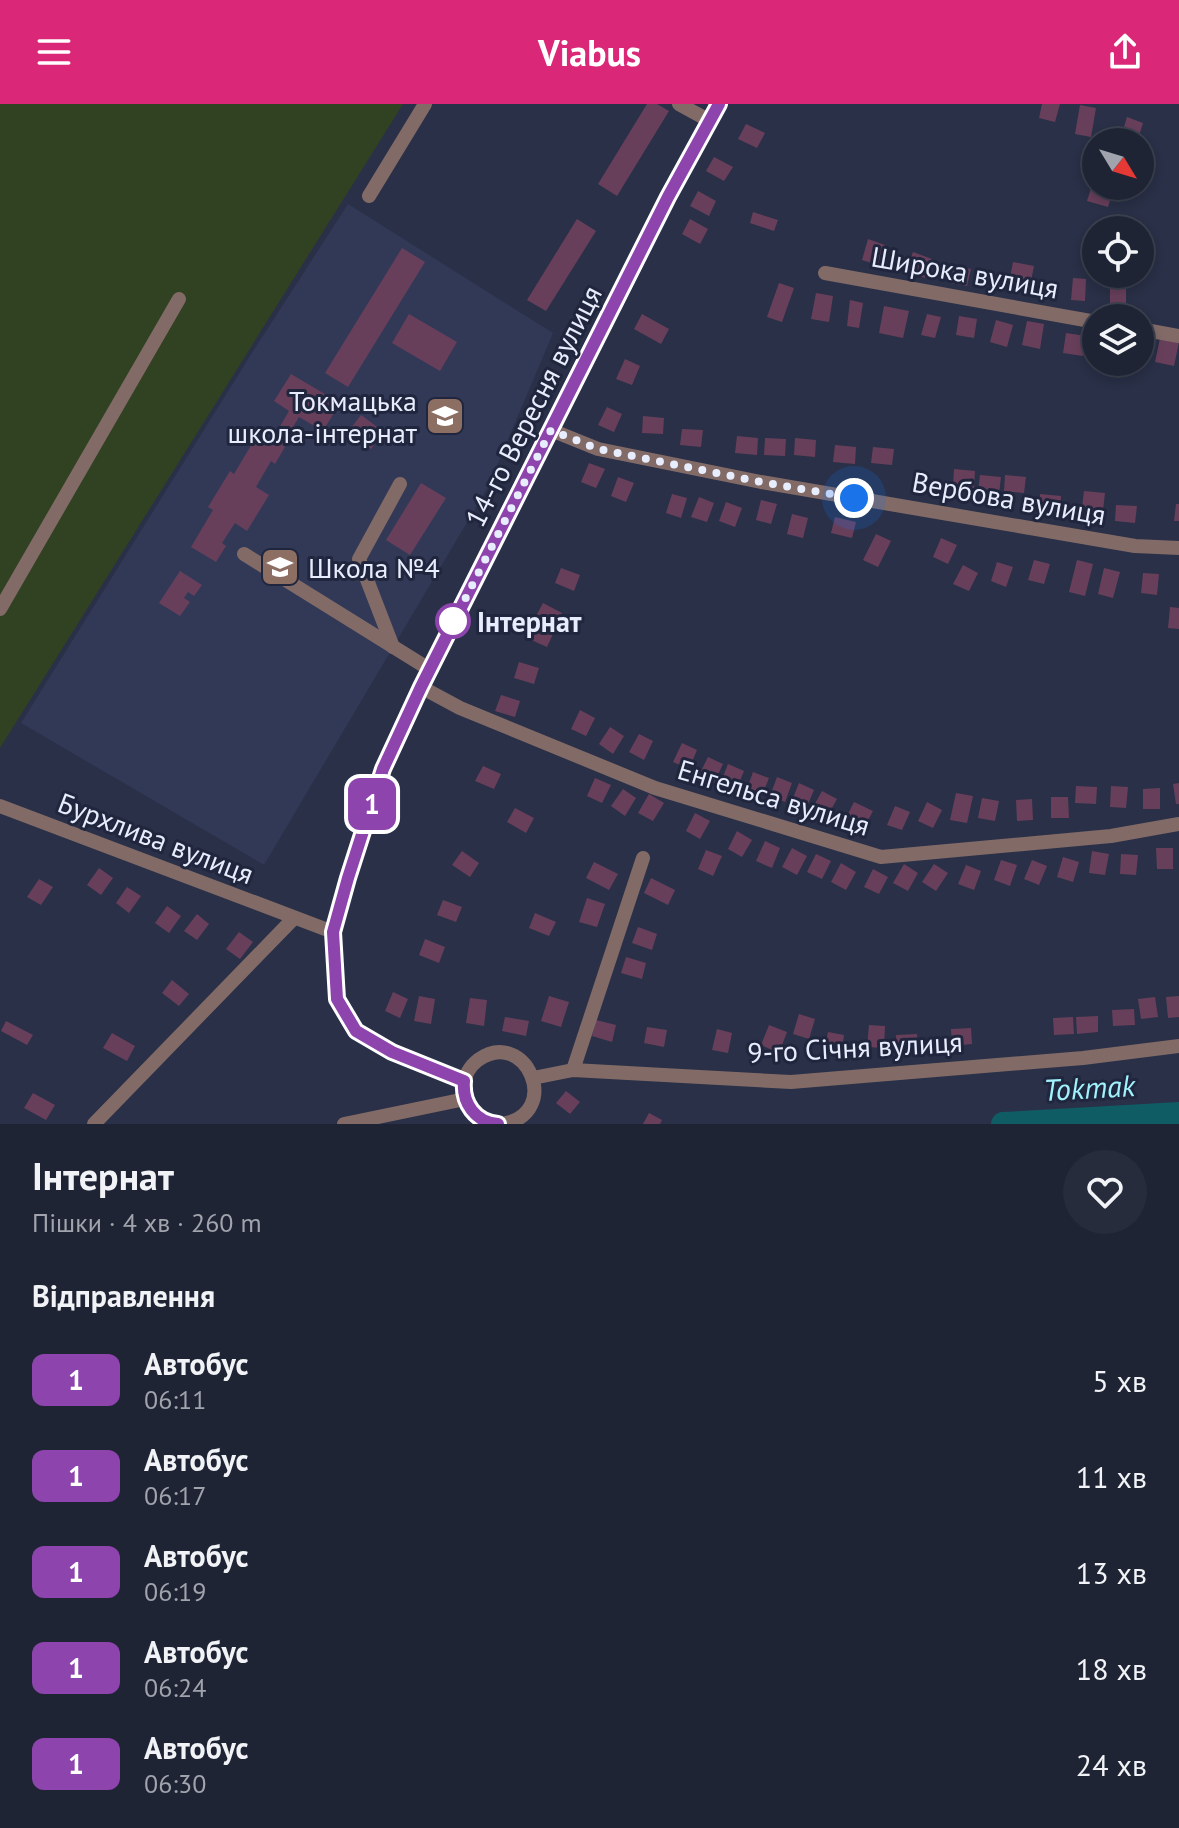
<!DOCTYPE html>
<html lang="uk">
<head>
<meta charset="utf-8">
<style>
  :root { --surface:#1f2435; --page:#272c3d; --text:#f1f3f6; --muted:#a1a4ad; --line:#3c4150; --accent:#db2777 }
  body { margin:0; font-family:"PT Sans",sans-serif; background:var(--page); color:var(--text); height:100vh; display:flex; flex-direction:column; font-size:30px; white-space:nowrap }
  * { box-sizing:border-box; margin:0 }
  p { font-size:26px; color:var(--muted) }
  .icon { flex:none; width:44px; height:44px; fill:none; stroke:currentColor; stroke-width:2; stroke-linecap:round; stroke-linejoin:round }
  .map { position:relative; height:1020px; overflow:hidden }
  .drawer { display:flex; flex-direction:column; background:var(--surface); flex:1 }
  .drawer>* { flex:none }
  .badge { padding:0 16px; border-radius:12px; font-size:28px; line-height:52px }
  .needle { width:52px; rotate:128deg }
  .fabs { position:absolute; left:1082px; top:24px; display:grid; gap:16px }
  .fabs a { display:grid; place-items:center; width:72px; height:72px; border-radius:50%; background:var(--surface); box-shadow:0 4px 12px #0003,0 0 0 2px var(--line); font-size:40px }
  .you { position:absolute; width:40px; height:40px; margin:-20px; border:6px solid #fff; border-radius:50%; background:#1a73e8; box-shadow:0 0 0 12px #1a73e833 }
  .map>.badge { position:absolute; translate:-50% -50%; box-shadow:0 0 0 4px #fff }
  h2 { padding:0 32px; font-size:30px; line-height:72px }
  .round { display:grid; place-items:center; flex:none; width:84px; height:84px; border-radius:42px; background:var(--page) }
  .head { display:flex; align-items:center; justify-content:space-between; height:136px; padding:0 32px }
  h1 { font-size:38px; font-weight:700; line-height:60px }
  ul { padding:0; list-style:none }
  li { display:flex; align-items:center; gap:24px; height:96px; padding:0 32px }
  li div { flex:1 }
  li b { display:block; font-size:30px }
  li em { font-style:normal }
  li .badge { min-width:88px; font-weight:700; text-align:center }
  header { display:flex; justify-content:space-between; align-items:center; height:104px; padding:0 32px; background:var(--accent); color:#fff; font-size:36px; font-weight:700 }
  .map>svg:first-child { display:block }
  .built { fill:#313957 }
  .green { fill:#304221 }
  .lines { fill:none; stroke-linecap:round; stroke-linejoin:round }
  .river { stroke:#105c64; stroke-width:24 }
  .building { fill:#683f5b }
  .minor { stroke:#826a67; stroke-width:14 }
  .line-casing { stroke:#fff; stroke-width:18 }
  .line { stroke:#8e44ad; stroke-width:12 }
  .walk { stroke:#e8edfd; stroke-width:8; stroke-dasharray:0 14.4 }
  .stop-dot { fill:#fff; stroke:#8e44ad; stroke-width:4 }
  .labels { text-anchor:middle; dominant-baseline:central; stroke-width:6; stroke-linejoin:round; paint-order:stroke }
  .street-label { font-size:28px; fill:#e8edfd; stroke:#20263d }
  .poi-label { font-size:28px; fill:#e8edfd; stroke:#20263d; text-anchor:end }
  .stop-label { font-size:28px; font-weight:bold; fill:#e8edfd; stroke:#20263d; text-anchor:start }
  .water-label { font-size:30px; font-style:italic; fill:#a1f2fc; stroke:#20263d }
</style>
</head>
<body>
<header><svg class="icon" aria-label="menu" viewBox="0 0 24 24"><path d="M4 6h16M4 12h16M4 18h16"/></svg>Viabus<svg class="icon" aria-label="share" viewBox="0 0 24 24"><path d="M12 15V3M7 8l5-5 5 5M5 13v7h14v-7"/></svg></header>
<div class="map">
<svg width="1179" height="1020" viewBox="0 0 1179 1020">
  <rect width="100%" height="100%" fill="#293047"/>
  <polygon class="built" points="348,100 553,229 488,383 264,761 21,619 257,241"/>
  <polygon class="green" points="0,0 403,0 0,644"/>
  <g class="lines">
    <polyline class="river" points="1003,1020 1179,1010"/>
  </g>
  <g class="building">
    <polygon points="647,0 657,0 669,7 617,92 598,80"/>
    <polygon points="1042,0 1060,0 1055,18 1039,14"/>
    <polygon points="1080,1 1096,4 1091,33 1075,30"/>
    <polygon points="1127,13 1143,19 1137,38 1121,33"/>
    <polygon points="746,20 765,29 757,44 738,35"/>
    <polygon points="714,53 733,63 724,77 706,67"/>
    <polygon points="1092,81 1113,87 1108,103 1087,97"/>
    <polygon points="698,87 716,97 709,112 690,102"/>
    <polygon points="753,108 778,116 774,127 750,119"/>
    <polygon points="577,115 596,127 546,207 527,196"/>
    <polygon points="690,115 708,125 700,140 682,130"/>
    <polygon points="868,135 885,141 878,161 862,156"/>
    <polygon points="402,144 425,158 348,283 325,269"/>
    <polygon points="913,148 932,155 925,174 906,167"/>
    <polygon points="1013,158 1034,162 1029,187 1008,184"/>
    <polygon points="954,161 971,165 967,182 950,179"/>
    <polygon points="1073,174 1086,175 1085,197 1071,196"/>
    <polygon points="779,179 794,184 782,218 767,213"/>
    <polygon points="1126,180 1126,202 1110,202 1110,181"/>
    <polygon points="816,189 833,192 829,218 811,215"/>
    <polygon points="850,196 863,199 859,224 847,222"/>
    <polygon points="884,202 909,207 903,234 879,229"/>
    <polygon points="409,210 457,238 440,267 392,239"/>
    <polygon points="642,210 669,225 661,240 634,225"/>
    <polygon points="927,210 941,213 935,234 921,231"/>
    <polygon points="959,212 977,215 974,234 956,231"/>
    <polygon points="996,216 1013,221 1007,243 990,238"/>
    <polygon points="1027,217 1044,220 1040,245 1022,241"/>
    <polygon points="1066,229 1086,232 1083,252 1063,249"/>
    <polygon points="1160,234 1179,238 1174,262 1155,258"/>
    <polygon points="625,255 640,262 632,281 616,275"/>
    <polygon points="291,270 340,299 323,327 299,313 282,341 285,343 275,360 271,357 256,383 269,391 247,427 235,419 222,439 226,442 216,458 191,443 213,406 208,403 230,367 234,370 259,328 272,336 289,307 274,297"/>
    <polygon points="607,303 622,310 614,328 598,321"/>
    <polygon points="361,311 384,328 371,345 348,328"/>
    <polygon points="643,312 664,314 663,330 642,329"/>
    <polygon points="682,325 703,326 701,343 680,341"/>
    <polygon points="737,332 758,334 757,351 735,349"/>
    <polygon points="765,334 786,335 785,352 764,351"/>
    <polygon points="795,334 816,336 815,353 794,351"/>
    <polygon points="835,341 856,343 855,360 833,358"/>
    <polygon points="873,343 894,345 892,361 871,359"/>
    <polygon points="589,359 605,365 596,384 581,378"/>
    <polygon points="954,365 975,367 974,384 953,382"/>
    <polygon points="980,371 1001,373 999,390 978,388"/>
    <polygon points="1005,371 1026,373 1024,389 1004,387"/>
    <polygon points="618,373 634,379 626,398 611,392"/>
    <polygon points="421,379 446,394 410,451 386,436"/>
    <polygon points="1084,387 1105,389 1103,406 1082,403"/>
    <polygon points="672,390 687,394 681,414 666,409"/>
    <polygon points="1040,390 1061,392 1060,409 1039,407"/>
    <polygon points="699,393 714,399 707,418 691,413"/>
    <polygon points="761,396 777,400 771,420 756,416"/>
    <polygon points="726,398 742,404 735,423 719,417"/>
    <polygon points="1176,400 1179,400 1179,417 1174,417"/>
    <polygon points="1116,401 1137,402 1135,419 1115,417"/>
    <polygon points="792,410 808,414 803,434 787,430"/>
    <polygon points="835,413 856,418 852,434 831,429"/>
    <polygon points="876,430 891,437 878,463 863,456"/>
    <polygon points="941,434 957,441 948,460 933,453"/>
    <polygon points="1034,456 1050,460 1044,480 1028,476"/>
    <polygon points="1077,456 1093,460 1085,492 1069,488"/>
    <polygon points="997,458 1013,463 1006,483 991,477"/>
    <polygon points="963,461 978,469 969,487 953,480"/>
    <polygon points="561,464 580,471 574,487 555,479"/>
    <polygon points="1104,464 1120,468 1113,494 1098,490"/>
    <polygon points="180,467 202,481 194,492 188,488 184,494 190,498 180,512 159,499"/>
    <polygon points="1143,469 1159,470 1157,491 1141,489"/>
    <polygon points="543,499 562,509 554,524 535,514"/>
    <polygon points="1170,503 1179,504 1179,525 1168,524"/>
    <polygon points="536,519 554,528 547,543 529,535"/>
    <polygon points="519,558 539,564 534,580 514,574"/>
    <polygon points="501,591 520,597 515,613 495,607"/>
    <polygon points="580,606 595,614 586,632 571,625"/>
    <polygon points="610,623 624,632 613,650 599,640"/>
    <polygon points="639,630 653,637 644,656 629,648"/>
    <polygon points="682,639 697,646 689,665 673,658"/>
    <polygon points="708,653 723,660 714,679 699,671"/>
    <polygon points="728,660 744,667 736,686 720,680"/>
    <polygon points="483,662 501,670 494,685 475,677"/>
    <polygon points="753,668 769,674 761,694 746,688"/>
    <polygon points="777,673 792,679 785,698 770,692"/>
    <polygon points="595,674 611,681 602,699 587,692"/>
    <polygon points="799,679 814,686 806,705 791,699"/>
    <polygon points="1179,679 1179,700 1176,700 1173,680"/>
    <polygon points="1076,682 1097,683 1096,700 1075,699"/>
    <polygon points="1111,682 1128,683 1126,704 1110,703"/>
    <polygon points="1160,684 1160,705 1143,705 1143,685"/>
    <polygon points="623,685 636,694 625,712 611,702"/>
    <polygon points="822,687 837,695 827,713 812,705"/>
    <polygon points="956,689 973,692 967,719 950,716"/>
    <polygon points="649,690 664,699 653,717 638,709"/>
    <polygon points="1051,693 1068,693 1069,714 1051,714"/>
    <polygon points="982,694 999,697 995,717 978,714"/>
    <polygon points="1032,695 1033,716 1017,717 1016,696"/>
    <polygon points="854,698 873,707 865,722 847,712"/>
    <polygon points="927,698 942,706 933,724 918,717"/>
    <polygon points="895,702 910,708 902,726 887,721"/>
    <polygon points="515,704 534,714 526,729 507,718"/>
    <polygon points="695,709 710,717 700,735 686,727"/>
    <polygon points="737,727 752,736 742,753 728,745"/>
    <polygon points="765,737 780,744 772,764 756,757"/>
    <polygon points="792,744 807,752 797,771 782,763"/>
    <polygon points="1156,744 1173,744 1173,765 1157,765"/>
    <polygon points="706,746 722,752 713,772 698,765"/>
    <polygon points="462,747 479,759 470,773 452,761"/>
    <polygon points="1092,747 1109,750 1105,771 1089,769"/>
    <polygon points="816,750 831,757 822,775 807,768"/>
    <polygon points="1121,750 1138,751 1136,771 1120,770"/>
    <polygon points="1063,753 1079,758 1073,778 1057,773"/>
    <polygon points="1001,756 1017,761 1010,782 994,776"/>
    <polygon points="1032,756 1047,762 1039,781 1024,775"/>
    <polygon points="594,758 618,770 609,786 586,774"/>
    <polygon points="841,759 856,768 846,786 831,778"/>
    <polygon points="904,760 918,769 908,787 893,779"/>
    <polygon points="934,760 948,769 936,787 922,778"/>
    <polygon points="966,761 981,767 974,786 958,780"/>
    <polygon points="99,764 113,774 101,791 87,781"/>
    <polygon points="873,765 888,773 879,790 864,783"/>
    <polygon points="651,774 675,786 668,801 644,789"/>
    <polygon points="39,775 53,783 41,801 27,793"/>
    <polygon points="127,783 141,792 129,809 116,799"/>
    <polygon points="587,794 605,800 597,823 579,818"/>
    <polygon points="443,796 462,803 456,818 437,811"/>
    <polygon points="167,802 181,812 169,829 155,819"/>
    <polygon points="535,809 556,818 549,832 529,824"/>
    <polygon points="197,810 209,820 197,836 184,827"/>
    <polygon points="638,823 657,830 652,846 632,839"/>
    <polygon points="239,828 253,838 240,855 226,845"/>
    <polygon points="425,835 445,843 439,859 419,851"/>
    <polygon points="626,853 646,859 642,875 621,869"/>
    <polygon points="172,876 189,890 179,902 162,889"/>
    <polygon points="393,888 408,895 400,914 385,907"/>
    <polygon points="419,892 435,895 431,920 414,917"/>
    <polygon points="549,892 569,898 561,923 541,917"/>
    <polygon points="1179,892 1179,913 1168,914 1166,893"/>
    <polygon points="1155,893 1158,913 1141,915 1138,895"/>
    <polygon points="470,894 487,896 484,922 466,919"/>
    <polygon points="1134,905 1135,921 1113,922 1112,906"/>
    <polygon points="799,910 815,915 809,935 793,930"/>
    <polygon points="1098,912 1098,928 1077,930 1076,913"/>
    <polygon points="505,913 529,917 526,932 502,927"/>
    <polygon points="1073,913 1074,930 1054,931 1053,914"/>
    <polygon points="596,916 616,921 612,938 592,932"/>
    <polygon points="6,917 33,931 27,941 1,927"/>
    <polygon points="769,921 787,928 779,949 761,941"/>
    <polygon points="869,921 885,922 884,944 867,943"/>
    <polygon points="647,923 667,926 664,943 644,939"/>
    <polygon points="971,924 972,940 952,942 951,925"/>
    <polygon points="717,925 732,929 728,949 712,946"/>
    <polygon points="828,928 844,931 841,951 824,949"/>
    <polygon points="112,929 135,942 127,957 103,944"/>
    <polygon points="917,930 918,947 897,948 896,931"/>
    <polygon points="566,987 580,998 570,1010 556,999"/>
    <polygon points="33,989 55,1001 46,1016 24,1004"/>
    <polygon points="649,1009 662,1016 660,1020 643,1020"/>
  </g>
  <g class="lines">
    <g class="minor">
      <polyline points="679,0 710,17"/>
      <polyline points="369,92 425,0"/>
      <polyline points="825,169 1096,218"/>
      <polyline points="1140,225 1179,232"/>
      <polyline points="551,326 598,345 761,378 1135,442 1179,444"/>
      <polyline points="244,450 429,565"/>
      <polyline points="0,505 179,195"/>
      <polyline points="393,543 359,455 400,380"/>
      <polyline points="421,583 460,604 655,684 881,753 1111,732 1179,720"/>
      <polyline points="0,702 333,828"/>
      <polyline points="573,966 643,754"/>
      <polyline points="533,974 573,966 791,978 1083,954 1179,942"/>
      <polyline points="464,977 392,948 356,927 337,895 333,828 348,774 383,665 421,583 668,93 719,0"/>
      <polyline points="94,1020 294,814"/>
      <polyline points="344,1020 465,995"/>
      <path d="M498,1020C478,1018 463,1003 464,983C464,972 470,962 478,956C526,922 564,1010 502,1020"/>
    </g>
  </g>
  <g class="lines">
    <defs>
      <path id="line" d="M498,1020C475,1018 462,999 464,977L392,948L356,927L337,895L333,828L348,774L383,665L421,583L668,93L719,0"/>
    </defs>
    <use href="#line" class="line-casing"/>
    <use href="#line" class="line"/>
    <polyline class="walk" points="453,517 450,525 551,326 598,345 761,378 854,394"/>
  </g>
  <defs>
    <symbol id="school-square" viewBox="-11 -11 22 22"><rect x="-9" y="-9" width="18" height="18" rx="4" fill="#8d6e63" stroke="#20263d"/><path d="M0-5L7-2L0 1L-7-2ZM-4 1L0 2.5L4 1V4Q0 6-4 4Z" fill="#fff"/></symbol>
  </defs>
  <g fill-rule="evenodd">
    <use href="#school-square" x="423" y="290" width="44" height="44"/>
    <use href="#school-square" x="258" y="441" width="44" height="44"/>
  </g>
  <circle class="stop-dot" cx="453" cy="517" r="16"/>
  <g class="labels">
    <g class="street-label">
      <text transform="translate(965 168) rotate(10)">Широка вулиця</text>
      <text transform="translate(533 302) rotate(-63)">14-го Вересня вулиця</text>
      <text transform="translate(1009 394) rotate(10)">Вербова вулиця</text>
      <text transform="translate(774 693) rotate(17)">Енгельса вулиця</text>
      <text transform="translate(156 734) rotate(21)">Бурхлива вулиця</text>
      <text transform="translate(855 943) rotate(-3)">9-го Січня вулиця</text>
    </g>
    <g class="poi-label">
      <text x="417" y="296">Токмацька<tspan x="417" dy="32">школа-інтернат</tspan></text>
      <text x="308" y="463" text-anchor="start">Школа №4</text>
    </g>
    <g class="stop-label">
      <text x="477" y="517">Інтернат</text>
    </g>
    <g class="water-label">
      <text transform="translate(1089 983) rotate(-3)">Tokmak</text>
    </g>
  </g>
</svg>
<div class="fabs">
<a><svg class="needle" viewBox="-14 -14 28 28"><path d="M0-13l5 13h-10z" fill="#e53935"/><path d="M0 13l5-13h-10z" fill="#a1a4ad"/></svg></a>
<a><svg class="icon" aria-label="locate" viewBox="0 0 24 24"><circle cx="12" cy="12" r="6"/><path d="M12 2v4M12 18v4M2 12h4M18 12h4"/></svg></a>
<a><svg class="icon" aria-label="layers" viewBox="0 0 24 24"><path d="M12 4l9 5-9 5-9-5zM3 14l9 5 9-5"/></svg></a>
</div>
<div class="you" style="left:854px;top:394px"></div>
<b class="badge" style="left:372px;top:700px;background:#8e44ad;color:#fff">1</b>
</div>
<section class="drawer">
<div class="head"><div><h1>Інтернат</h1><p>Пішки · 4 хв · 260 m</p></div><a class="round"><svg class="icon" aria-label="heart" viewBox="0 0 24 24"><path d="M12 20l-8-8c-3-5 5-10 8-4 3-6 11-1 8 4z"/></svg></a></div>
<h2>Відправлення</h2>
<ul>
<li><span class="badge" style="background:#8e44ad;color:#fff">1</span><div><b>Автобус</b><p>06:11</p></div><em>5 хв</em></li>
<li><span class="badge" style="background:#8e44ad;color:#fff">1</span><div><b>Автобус</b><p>06:17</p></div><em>11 хв</em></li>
<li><span class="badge" style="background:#8e44ad;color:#fff">1</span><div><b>Автобус</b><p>06:19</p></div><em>13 хв</em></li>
<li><span class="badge" style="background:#8e44ad;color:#fff">1</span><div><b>Автобус</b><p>06:24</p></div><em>18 хв</em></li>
<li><span class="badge" style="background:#8e44ad;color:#fff">1</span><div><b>Автобус</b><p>06:30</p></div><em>24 хв</em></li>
</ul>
</section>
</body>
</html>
